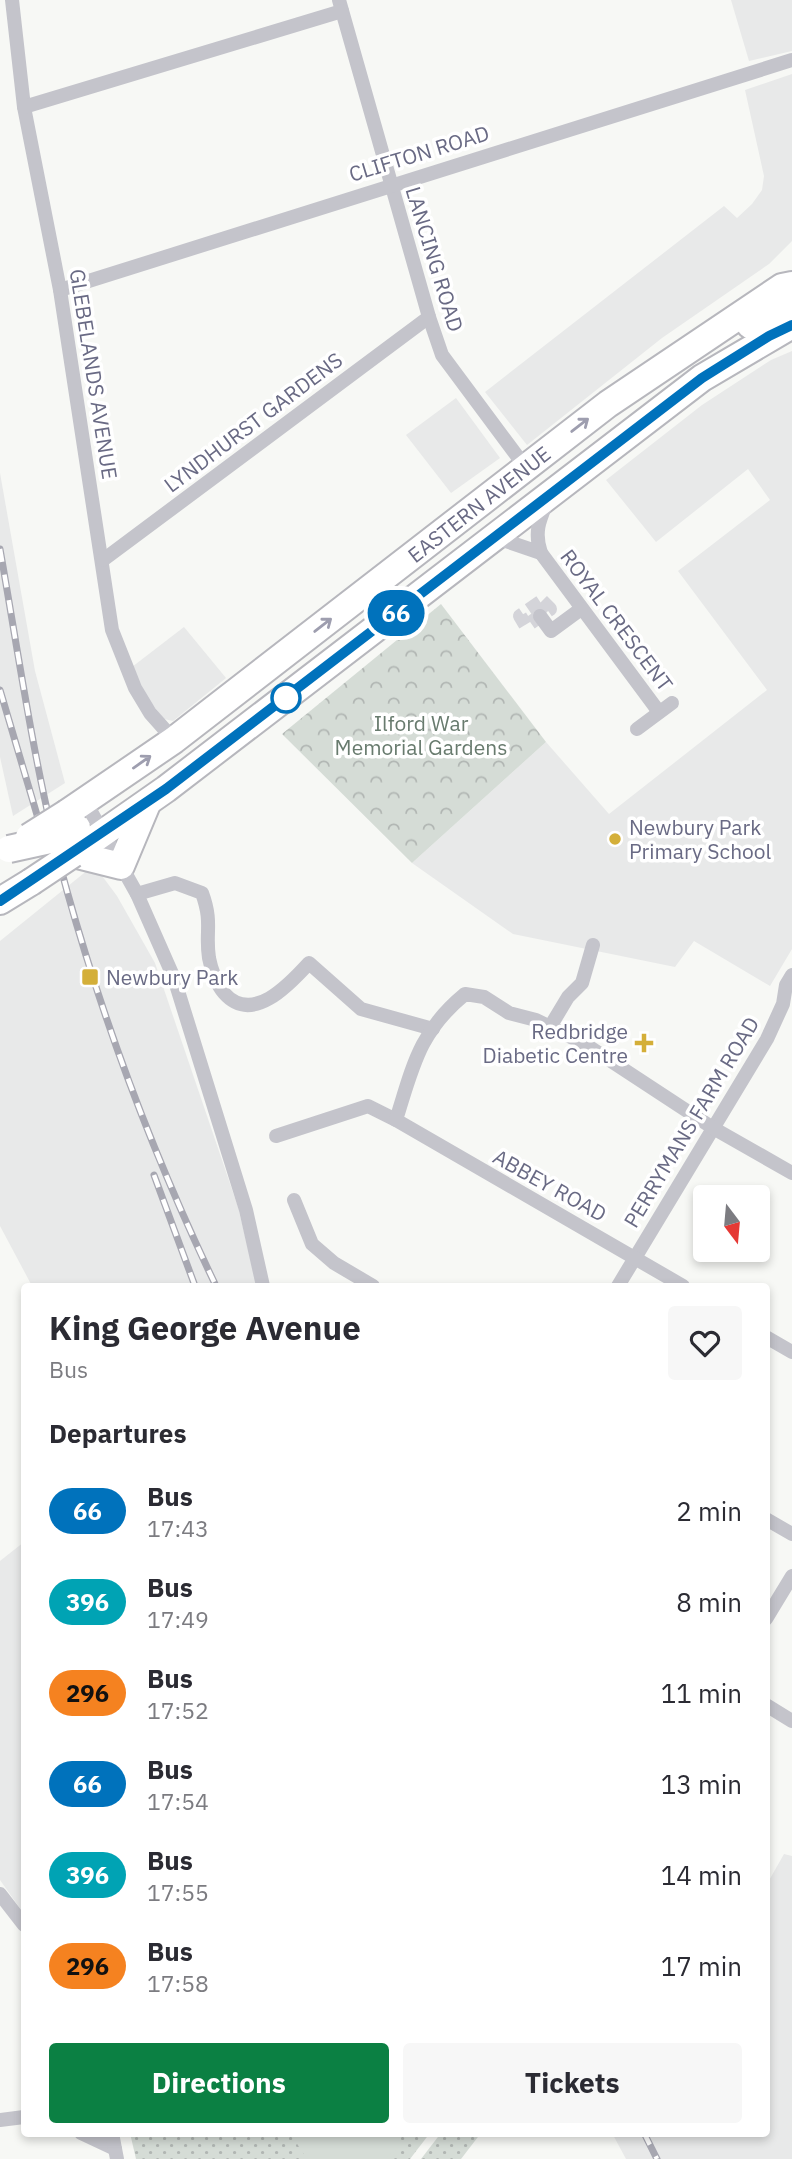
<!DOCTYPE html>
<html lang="en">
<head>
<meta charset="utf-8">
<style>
  :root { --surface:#fff; --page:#f7f7f7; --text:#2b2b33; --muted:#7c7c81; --accent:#0b8043 }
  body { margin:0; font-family:"IBM Plex Sans",sans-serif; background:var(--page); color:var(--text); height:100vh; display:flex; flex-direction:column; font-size:26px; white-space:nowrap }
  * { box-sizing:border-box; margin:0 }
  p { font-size:23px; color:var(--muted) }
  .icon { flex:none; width:38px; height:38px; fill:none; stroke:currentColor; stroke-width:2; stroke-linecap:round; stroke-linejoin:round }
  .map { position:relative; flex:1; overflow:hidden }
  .panel { position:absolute; left:21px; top:1283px; width:749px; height:854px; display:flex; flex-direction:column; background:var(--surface); border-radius:7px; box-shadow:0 4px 10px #0003 }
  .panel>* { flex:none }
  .badge { padding:0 14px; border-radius:23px; font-size:24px; line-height:46px }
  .needle { width:46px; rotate:164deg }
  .controls { position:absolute; left:693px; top:1185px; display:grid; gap:14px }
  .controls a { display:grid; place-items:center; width:77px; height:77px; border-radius:7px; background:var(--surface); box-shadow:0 4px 10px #0003; font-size:35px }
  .map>.badge { position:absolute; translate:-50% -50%; box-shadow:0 0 0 4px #fff }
  h2 { padding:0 28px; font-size:26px; line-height:63px }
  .round { display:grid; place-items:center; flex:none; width:74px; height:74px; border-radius:7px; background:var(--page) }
  .overview { display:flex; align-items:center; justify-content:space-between; height:119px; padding:0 28px }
  h1 { font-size:33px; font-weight:700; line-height:52px }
  .primary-button { display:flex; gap:14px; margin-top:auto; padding:14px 28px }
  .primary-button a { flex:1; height:80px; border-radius:7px; background:var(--accent); color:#fff; font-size:28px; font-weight:700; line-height:80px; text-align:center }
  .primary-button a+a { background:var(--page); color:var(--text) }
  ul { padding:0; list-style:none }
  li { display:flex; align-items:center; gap:21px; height:91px; padding:0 28px }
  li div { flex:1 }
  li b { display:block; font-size:26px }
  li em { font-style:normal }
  li .badge { min-width:77px; font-weight:700; text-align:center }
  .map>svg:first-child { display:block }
  .built { fill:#e8e9e9 }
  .grass { fill:url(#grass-dots) }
  .park { fill:url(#park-crowns) }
  .pitch { fill:#d5dcd6 }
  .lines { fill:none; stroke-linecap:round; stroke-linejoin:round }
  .street-tunnel { stroke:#d4d4d9; stroke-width:14; stroke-dasharray:14 7; stroke-linecap:butt }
  .highway-casing { stroke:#b7b7bd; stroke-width:30 }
  .street { stroke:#c4c4cb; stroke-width:14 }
  .highway { stroke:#fff; stroke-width:26 }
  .rail-casing { stroke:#a7a7b1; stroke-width:7 }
  .rail { stroke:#fff; stroke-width:4.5; stroke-dasharray:13; stroke-linecap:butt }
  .highway-bridge-casing { stroke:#b7b7bd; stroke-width:30; stroke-linecap:butt }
  .highway-bridge { stroke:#fff; stroke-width:26 }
  .oneway { stroke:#9e9eaf }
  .line-casing { stroke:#fff; stroke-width:16 }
  .line { stroke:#0072bc; stroke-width:10 }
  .stop-dot { fill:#fff; stroke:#0072bc; stroke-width:3.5 }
  .poi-dot { fill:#d4af39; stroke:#fff; stroke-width:2.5 }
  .labels { text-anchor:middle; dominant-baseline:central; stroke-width:7; stroke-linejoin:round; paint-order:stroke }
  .street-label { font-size:21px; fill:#696a84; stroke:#fff }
  .park-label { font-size:21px; fill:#687b6e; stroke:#fff }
  .poi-label { font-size:21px; fill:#696a84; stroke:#fff; text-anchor:start }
</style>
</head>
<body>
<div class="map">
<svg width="792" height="2159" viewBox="0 0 792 2159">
  <defs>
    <pattern id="grass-dots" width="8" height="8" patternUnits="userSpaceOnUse" patternTransform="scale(1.75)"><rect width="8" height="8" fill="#d5dcd6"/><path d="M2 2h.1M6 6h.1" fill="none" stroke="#b1b6b3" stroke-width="1.8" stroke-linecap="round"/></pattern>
    <pattern id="park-crowns" width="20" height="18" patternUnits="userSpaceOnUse" patternTransform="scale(1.75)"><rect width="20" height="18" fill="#d5dcd6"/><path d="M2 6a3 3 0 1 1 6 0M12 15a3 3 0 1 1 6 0" fill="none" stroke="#b1b6b3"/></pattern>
  </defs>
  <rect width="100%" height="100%" fill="#f7f8f5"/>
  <g class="built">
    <polygon points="731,0 792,0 792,51 749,61"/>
    <polygon points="792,74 792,241 769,264 662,338 527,445 485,392 724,206 737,218 752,204 762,190 764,176 745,90"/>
    <polygon points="792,351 792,949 770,986 694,941 675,967 513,934 412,863 546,742 609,814 767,690 678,571 770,500 748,469 656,542 606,480 702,405 771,360"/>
    <polygon points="456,398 500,458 451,493 406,435"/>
    <polygon points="0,473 35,671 65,783 13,816 0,757"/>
    <polygon points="184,627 226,678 173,721 164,719 148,699 132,667"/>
    <polygon points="94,865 117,896 155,963 238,1207 257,1286 32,1286 0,1226 0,941"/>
    <polygon points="24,1542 24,1914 0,1880 0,1561"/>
    <polygon points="784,1854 792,1856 792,2159 626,2159 612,2133 766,2133 767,1884"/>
  </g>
  <g class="grass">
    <polygon points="130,2133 430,2133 410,2159 136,2159"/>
    <polygon points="441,2133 481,2133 461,2159 421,2159"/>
  </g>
  <polygon class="park" points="441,604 546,742 412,863 282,734"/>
  <polygon class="pitch" points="290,2133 394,2133 402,2146 383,2159 307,2159"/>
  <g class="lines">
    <polygon class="street-tunnel" points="542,601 550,609 526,626 520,616"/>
    <defs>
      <g id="highway">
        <polyline points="750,325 792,304"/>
        <polyline points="67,813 174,740 608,404 782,287 792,285"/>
        <polyline points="73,854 166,789 702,378 792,325"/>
        <polyline points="73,854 121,866 147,804"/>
        <polyline points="0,901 31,882"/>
      </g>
    </defs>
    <use href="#highway" class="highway-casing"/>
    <g class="street">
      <polyline points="12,0 24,107 60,290 112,630 135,688 150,713 174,740"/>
      <polyline points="339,0 429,317 442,355 526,468"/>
      <polyline points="24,107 342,11"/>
      <polyline points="60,290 792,60"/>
      <path d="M494,537L541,553C534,533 539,521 547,502"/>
      <polyline points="541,553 659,712"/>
      <polyline points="103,560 429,317"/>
      <polyline points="540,616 551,631 581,609"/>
      <polyline points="637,729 672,703"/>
      <polyline points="85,801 137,894 174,978 246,1210 263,1286"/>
      <path d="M137,894L175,883L202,893C213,923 205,932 209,958C211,969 217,985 224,993C252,1025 289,985 309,963L361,1009L433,1029"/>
      <polyline points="550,1027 568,997 582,983 593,945"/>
      <polyline points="276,1136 368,1106 396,1120"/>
      <polyline points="294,1200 312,1244 334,1263 373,1286"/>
      <polyline points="618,1286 767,1039 783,1004 786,985 792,975"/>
      <path d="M683,1286L396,1120C413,1066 419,1032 465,994L484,997L509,1013L536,1020L585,1044L713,1128L792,1173"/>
      <polyline points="766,1337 792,1352"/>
      <polyline points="766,1519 792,1534"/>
      <polyline points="766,1619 792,1576"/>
      <polyline points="766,1705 792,1721"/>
      <polyline points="0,1894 24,1925"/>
      <polyline points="0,2120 24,2117"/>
      <polyline points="81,2133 115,2149"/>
      <polyline points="112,2133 117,2159"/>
    </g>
    <use href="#highway" class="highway"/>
    <defs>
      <g id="rail">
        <path d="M0,549C20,663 36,779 67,891C105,1027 155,1159 216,1286"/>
        <polyline points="0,690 48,852"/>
        <polyline points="154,1175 195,1286"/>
        <polyline points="644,2133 657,2159"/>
      </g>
    </defs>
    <use href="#rail" class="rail-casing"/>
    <use href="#rail" class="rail"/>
    <defs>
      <g id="highway-bridge">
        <polyline points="29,837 67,813"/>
        <polyline points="9,849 59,838 77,828"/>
        <polyline points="31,882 73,854"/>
      </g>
    </defs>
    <use href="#highway-bridge" class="highway-bridge-casing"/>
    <use href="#highway-bridge" class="highway-bridge"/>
  </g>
  <defs><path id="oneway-shaft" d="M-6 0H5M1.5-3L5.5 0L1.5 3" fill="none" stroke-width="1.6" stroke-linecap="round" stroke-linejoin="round" transform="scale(1.75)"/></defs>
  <g class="oneway">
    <use href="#oneway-shaft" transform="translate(580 425) rotate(-38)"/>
    <use href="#oneway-shaft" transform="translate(323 625) rotate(-38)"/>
    <use href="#oneway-shaft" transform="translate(142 762) rotate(-35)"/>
  </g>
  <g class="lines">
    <defs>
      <polyline id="line" points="0,901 166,789 702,378 769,336 792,325"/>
    </defs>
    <use href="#line" class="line-casing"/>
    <use href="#line" class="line"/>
  </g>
  <circle class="stop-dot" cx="286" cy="698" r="14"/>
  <g class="poi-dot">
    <circle cx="615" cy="839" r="7"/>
    <rect x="81" y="968" width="18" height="18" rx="3.5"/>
    <path d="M640.5 1032.5h7v7h7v7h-7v7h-7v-7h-7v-7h7z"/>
  </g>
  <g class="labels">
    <g class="street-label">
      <text transform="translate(419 153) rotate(-17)">CLIFTON ROAD</text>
      <text transform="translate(435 259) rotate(73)">LANCING ROAD</text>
      <text transform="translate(94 374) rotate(81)">GLEBELANDS AVENUE</text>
      <text transform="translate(253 422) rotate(-37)">LYNDHURST GARDENS</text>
      <text transform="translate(479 504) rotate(-38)">EASTERN AVENUE</text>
      <text transform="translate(617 620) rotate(53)">ROYAL CRESCENT</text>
      <text transform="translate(691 1122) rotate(-59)">PERRYMANS FARM ROAD</text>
      <text transform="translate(550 1185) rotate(29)">ABBEY ROAD</text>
    </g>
    <g class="park-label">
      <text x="421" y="723">Ilford War<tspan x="421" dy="24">Memorial Gardens</tspan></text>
    </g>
    <g class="poi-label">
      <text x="629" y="827">Newbury Park<tspan x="629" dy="24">Primary School</tspan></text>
      <text x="106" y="977">Newbury Park</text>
      <text x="628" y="1031" text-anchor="end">Redbridge<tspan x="628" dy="24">Diabetic Centre</tspan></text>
    </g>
  </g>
</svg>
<div class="controls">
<a><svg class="needle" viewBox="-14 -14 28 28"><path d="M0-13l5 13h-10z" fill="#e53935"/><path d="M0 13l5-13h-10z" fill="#7c7c81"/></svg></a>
</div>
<b class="badge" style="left:396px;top:613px;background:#0072bc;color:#fff">66</b>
<section class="panel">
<div class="overview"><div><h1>King George Avenue</h1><p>Bus</p></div><a class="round"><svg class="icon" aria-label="heart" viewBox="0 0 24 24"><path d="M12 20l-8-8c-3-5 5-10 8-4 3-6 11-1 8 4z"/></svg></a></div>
<h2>Departures</h2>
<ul>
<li><span class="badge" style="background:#0072bc;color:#fff">66</span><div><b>Bus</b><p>17:43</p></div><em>2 min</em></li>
<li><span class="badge" style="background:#00a3b4;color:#fff">396</span><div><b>Bus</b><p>17:49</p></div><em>8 min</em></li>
<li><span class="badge" style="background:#f58220;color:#111">296</span><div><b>Bus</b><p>17:52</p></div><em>11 min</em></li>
<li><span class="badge" style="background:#0072bc;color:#fff">66</span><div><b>Bus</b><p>17:54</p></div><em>13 min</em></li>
<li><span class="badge" style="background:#00a3b4;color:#fff">396</span><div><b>Bus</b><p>17:55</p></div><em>14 min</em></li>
<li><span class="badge" style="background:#f58220;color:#111">296</span><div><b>Bus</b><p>17:58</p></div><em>17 min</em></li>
</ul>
<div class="primary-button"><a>Directions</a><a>Tickets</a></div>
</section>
</div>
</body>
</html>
